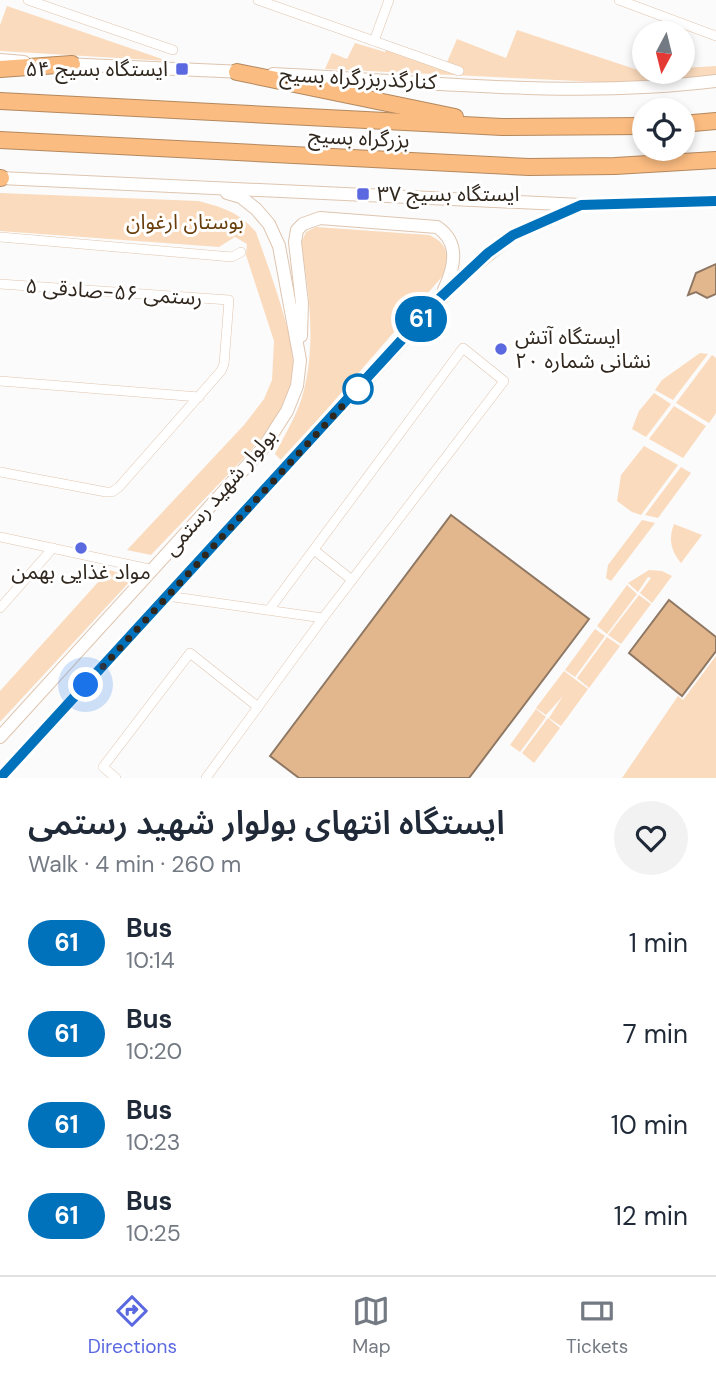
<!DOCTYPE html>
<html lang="en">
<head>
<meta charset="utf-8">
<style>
  :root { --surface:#fff; --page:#f2f2f3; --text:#1f2937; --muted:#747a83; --line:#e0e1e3; --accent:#5b69e0 }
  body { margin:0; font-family:"DM Sans","Noto Sans Arabic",sans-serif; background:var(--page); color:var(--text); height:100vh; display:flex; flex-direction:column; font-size:26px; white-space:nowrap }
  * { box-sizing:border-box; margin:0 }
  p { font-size:23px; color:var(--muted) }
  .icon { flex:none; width:38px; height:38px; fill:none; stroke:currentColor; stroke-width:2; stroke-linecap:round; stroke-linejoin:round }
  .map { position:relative; height:778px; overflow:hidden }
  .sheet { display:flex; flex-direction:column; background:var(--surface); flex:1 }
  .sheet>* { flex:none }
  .badge { padding:0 14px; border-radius:23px; font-size:24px; line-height:46px }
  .needle { width:46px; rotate:187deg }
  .controls { position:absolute; left:632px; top:21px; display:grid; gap:14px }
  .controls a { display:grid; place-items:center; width:63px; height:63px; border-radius:50%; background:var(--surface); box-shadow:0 4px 10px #0003; font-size:35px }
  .you { position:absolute; width:35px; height:35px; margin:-18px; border:5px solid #fff; border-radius:50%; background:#1a73e8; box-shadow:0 0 0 10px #1a73e833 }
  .map>.badge { position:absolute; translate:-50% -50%; box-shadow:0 0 0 4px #fff }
  .round { display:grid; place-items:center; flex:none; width:74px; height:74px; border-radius:37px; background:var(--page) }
  .headline { display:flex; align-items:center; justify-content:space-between; height:119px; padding:0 28px }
  h1 { font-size:33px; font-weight:600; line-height:52px }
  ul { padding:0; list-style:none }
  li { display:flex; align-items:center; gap:21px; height:91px; padding:0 28px }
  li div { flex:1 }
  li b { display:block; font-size:26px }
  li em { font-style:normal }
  li .badge { min-width:77px; font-weight:700; text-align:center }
  .menu { display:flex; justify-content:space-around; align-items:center; height:98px; border-top:2px solid var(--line); background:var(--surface); font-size:19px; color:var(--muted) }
  .menu a { display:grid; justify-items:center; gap:4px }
  .menu .on { color:var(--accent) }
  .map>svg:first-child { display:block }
  .green { fill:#fbdbbd }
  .building { fill:#e3b78e; stroke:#8f7863; stroke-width:2 }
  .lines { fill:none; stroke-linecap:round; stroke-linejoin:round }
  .street-casing { stroke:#dfc5af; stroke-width:10 }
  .secondary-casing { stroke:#dfc5af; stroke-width:14 }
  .highway-casing { stroke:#b4885e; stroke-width:18 }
  .street { stroke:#fff; stroke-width:9 }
  .secondary { stroke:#fff; stroke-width:12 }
  .highway { stroke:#fbbc81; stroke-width:16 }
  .line-casing { stroke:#fff; stroke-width:16 }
  .line { stroke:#0072bc; stroke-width:10 }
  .walk { stroke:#30271e; stroke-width:7; stroke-dasharray:0 12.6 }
  .poi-dot { fill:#5b69e0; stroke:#fff; stroke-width:2.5 }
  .stop-dot { fill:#fff; stroke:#0072bc; stroke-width:3.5 }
  .labels { text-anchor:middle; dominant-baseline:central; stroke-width:6; stroke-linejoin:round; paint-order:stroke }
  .poi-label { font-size:21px; fill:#30271e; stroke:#fff; text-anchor:start }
  .street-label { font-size:21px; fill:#30271e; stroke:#fff }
  .park-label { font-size:21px; fill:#683e0d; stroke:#fff }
</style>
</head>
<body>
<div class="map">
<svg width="716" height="778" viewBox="0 0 716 778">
  <rect width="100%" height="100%" fill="#fbfbfb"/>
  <g class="green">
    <polygon points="7,6 168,61 0,51 0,25"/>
    <polygon points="517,30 644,72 682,72 683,68 716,66 716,77 664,85 325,69 332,53 347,59 355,43 385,52 391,42 447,62 457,39 506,58"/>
    <path d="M0,193L198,201C222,207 239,212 256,232C267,264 296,339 293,371C288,419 245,456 214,489C193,511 172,533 151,555L127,550L244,425L264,399L272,380L274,341L246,255L247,244L235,237L219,247L0,231Z"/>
    <path d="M316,227L429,235C447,243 448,253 447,271L282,461L275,454C285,434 299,412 304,390C316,342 309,290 301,243L306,232Z"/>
    <polygon points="700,353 708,354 673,400 655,390 662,380"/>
    <polygon points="712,355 716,358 716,413 709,423 676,403"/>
    <polygon points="654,393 671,404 646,437 632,429 639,411"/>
    <polygon points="674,406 706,426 683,458 649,439"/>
    <polygon points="644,446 678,465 641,515 632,512 617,501 621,475"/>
    <polygon points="681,467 691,473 658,518 645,515"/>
    <polygon points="642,520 655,523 611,581 606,578 608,565"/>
    <path d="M674,524L702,535L681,563C671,551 668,539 674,524Z"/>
    <polygon points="109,570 134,577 0,722 0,691"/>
    <polygon points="649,570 662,571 672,576 652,603 640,593 651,578 648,577 638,592 628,583"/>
    <polygon points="627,585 637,594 607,634 597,626"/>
    <polygon points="639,595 651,604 621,644 608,635"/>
    <polygon points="595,629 605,636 575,677 565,670"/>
    <polygon points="607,637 620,646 589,688 577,678"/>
    <polygon points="716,656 716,778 622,778 678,696 683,700"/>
    <polygon points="564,671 588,689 561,726 549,718 563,696 546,715 536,708"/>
    <polygon points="536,709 546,717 520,752 510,745"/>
    <polygon points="548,718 560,728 534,763 522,753"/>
  </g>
  <g class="building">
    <polygon points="716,264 716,294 707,298 696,292 688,295 696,273"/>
    <polygon points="451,515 589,619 469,778 299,778 270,756"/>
    <polygon points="669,600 716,637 716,651 682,696 629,653"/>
  </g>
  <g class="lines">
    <defs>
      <g id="street">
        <polyline points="28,0 173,50"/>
        <polyline points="258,0 459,71"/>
        <polyline points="619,0 716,36"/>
        <polyline points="374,41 389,0"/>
        <polyline points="0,237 232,257 241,252"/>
        <polyline points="0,284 229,300 224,364 221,371 119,487 112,492 106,492 0,472"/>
        <polyline points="0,381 199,397"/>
        <polyline points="0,537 154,570"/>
        <polyline points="314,550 352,580"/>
        <polyline points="167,596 323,618"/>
        <polyline points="0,608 53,548"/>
        <polyline points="116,778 103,767 190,653 258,707"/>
        <polyline points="206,778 323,618 504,381 463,348 269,610"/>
      </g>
      <g id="secondary">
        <polyline points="0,60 24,62"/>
        <polyline points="63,64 244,72"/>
        <path d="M273,74C417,81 572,99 716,81"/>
        <polyline points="0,178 581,205 716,201"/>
        <path d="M301,336L302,303L295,242L297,230L303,224L320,218L437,227C461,243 454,268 444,290"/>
        <polyline points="0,737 264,447 287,411 297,386 300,360 279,246 269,224 256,209 241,197 227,193"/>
        <polyline points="0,778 461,277 513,235 581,205"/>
      </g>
      <g id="highway">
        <polyline points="0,69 72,64"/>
        <polyline points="237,72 455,117"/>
        <polyline points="0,101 502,127 644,126"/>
        <polyline points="682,124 716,121"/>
        <polyline points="0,140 529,167 615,166 716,160"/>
        <polyline points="0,178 1,178"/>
      </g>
    </defs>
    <use href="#street" class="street-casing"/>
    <use href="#secondary" class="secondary-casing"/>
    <use href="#highway" class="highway-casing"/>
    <use href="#street" class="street"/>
    <use href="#secondary" class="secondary"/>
    <use href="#highway" class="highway"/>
  </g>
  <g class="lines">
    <defs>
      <polyline id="line" points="0,778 441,297 488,253 513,235 581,205 716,201"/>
    </defs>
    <use href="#line" class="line-casing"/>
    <use href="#line" class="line"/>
    <polyline class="walk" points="86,685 358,389"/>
  </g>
  <g class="poi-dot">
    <rect x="175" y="62" width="14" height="14" rx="3.5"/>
    <rect x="356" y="187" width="14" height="14" rx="3.5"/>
    <circle cx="501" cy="349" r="7"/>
    <circle cx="81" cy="548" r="7"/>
  </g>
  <circle class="stop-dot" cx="358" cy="389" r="14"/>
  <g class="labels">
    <g class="poi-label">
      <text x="168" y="69" text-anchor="end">ایستگاه بسیج ۵۴</text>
      <text x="377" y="194">ایستگاه بسیج ۳۷</text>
      <text x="515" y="337">ایستگاه آتش<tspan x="515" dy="24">نشانی شماره ۲۰</tspan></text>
      <text x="81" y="572" text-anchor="middle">مواد غذایی بهمن</text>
    </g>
    <g class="street-label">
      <text transform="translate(358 78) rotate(3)">کنارگذربزرگراه بسیج</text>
      <text transform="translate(359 138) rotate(3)">بزرگراه بسیج</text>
      <text transform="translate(114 292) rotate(4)">رستمی ۵۶-صادقی ۵</text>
      <text transform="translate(220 492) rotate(-49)">بولوار شهید رستمی</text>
    </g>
    <g class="park-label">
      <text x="185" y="222">بوستان ارغوان</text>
    </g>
  </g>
</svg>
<div class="controls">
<a><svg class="needle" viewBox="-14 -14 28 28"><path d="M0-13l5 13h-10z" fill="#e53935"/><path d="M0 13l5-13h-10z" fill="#747a83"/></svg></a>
<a><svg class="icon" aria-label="locate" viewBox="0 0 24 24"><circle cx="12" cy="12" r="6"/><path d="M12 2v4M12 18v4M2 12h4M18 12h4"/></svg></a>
</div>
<div class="you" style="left:86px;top:685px"></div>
<b class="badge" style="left:421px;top:319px;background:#0072bc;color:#fff">61</b>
</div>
<section class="sheet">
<div class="headline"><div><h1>ایستگاه انتهای بولوار شهید رستمی</h1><p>Walk · 4 min · 260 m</p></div><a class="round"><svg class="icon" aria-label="heart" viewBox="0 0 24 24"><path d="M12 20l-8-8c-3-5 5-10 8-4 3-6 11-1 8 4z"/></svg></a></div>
<ul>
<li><span class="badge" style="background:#0072bc;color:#fff">61</span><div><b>Bus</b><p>10:14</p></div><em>1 min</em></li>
<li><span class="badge" style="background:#0072bc;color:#fff">61</span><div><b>Bus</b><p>10:20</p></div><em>7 min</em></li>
<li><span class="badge" style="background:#0072bc;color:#fff">61</span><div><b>Bus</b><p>10:23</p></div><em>10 min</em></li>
<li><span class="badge" style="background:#0072bc;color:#fff">61</span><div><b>Bus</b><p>10:25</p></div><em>12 min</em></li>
</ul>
</section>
<nav class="menu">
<a class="on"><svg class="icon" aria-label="directions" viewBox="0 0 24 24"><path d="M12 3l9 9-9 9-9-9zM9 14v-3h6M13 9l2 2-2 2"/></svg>Directions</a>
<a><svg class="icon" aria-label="map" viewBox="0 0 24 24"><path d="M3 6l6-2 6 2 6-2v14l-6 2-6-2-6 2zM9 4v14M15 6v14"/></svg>Map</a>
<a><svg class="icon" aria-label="tickets" viewBox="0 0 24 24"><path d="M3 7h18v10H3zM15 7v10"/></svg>Tickets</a>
</nav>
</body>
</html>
